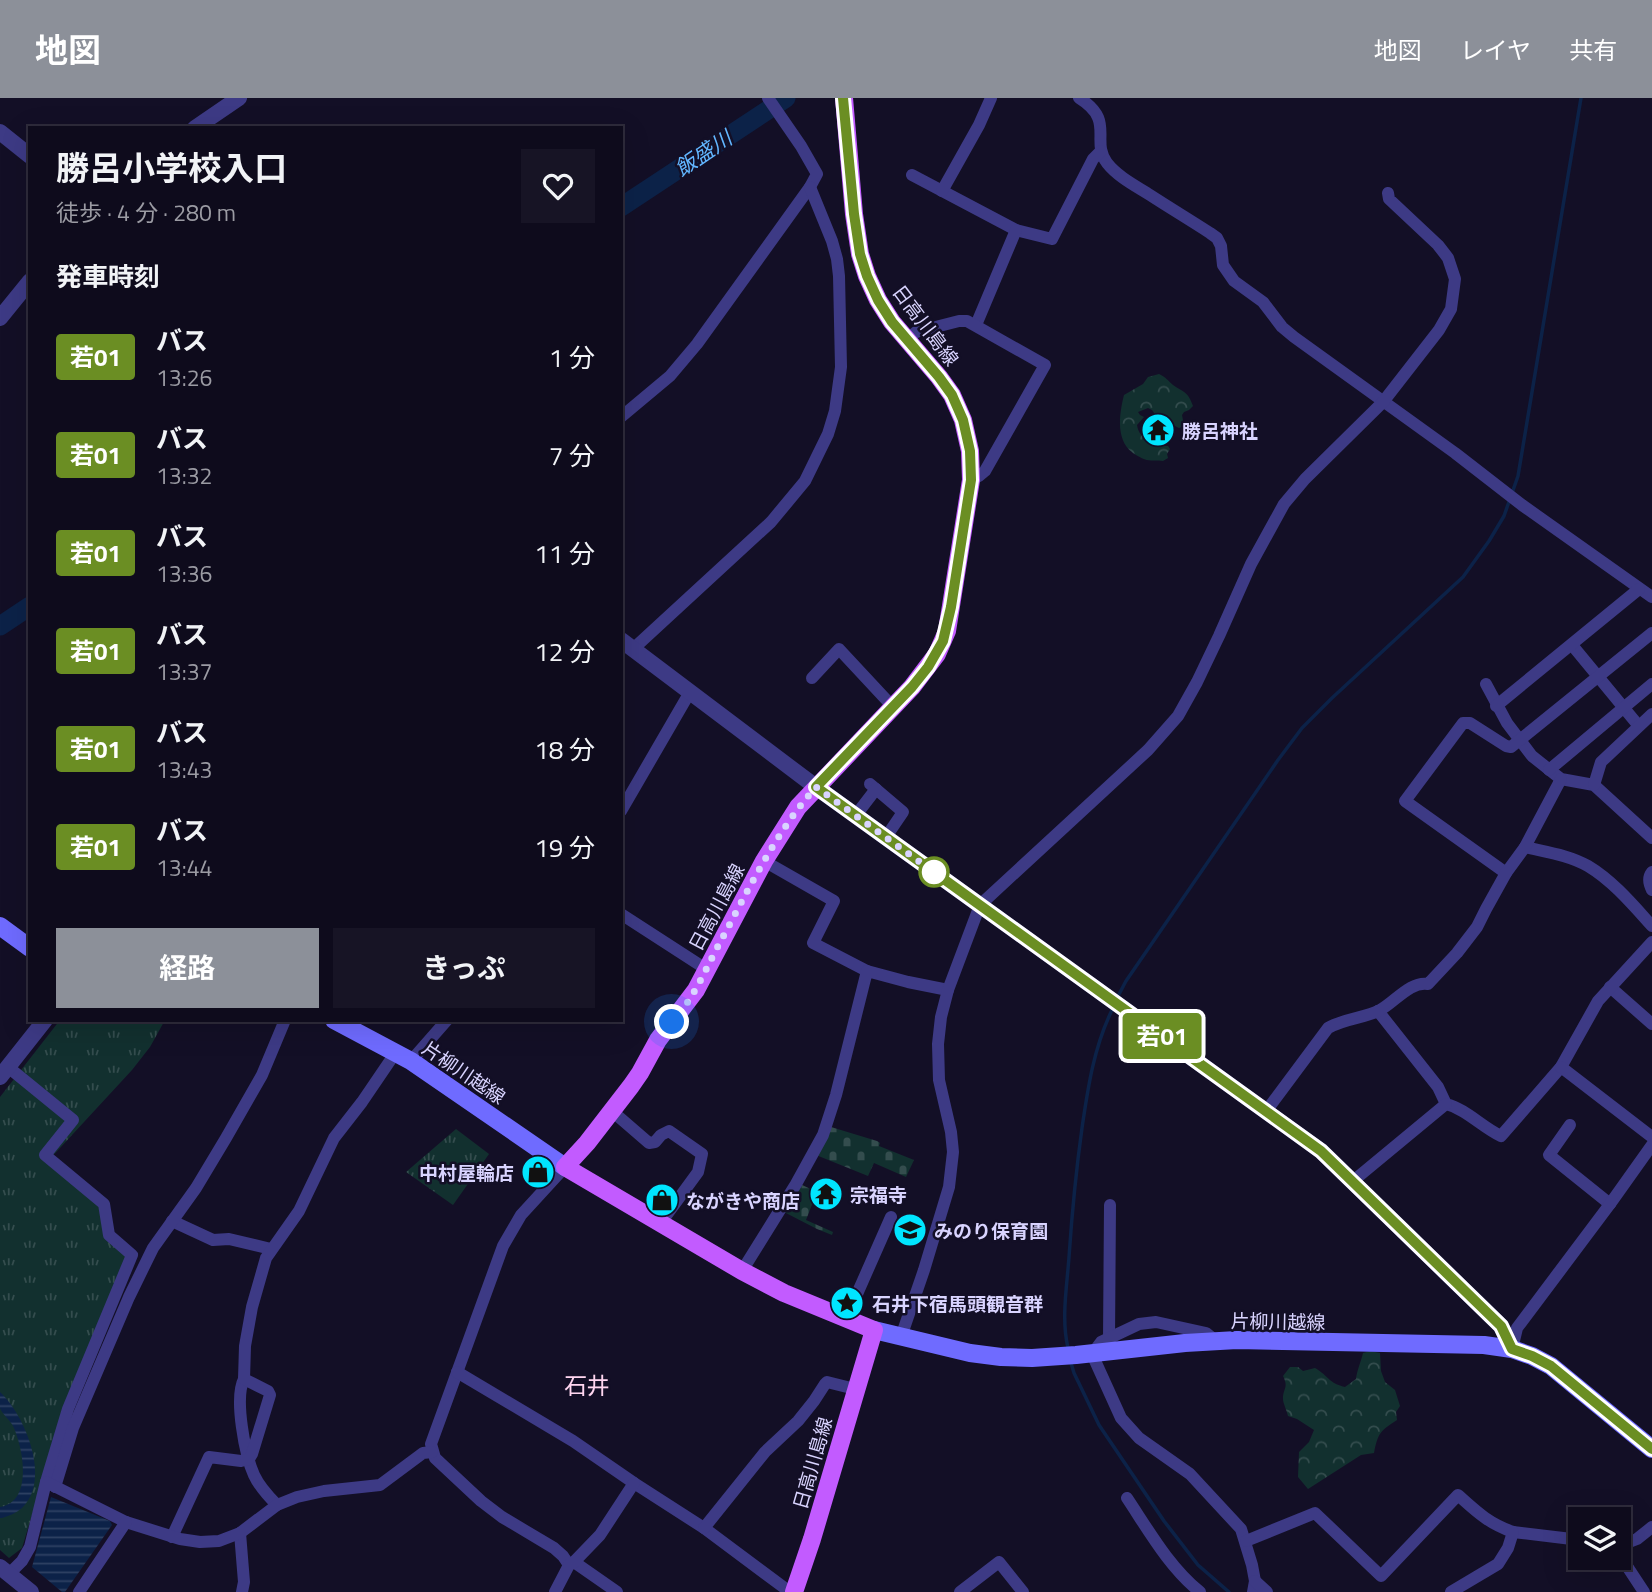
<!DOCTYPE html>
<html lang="ja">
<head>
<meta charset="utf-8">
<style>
  :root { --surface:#0e0b1c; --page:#171425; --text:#f1f3f6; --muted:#9b9ba3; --line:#2e2b3b; --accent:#8c9099 }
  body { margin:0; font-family:"Titillium Web","Noto Sans JP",sans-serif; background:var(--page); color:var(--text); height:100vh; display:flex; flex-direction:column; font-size:26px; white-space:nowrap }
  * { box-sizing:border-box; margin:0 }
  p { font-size:23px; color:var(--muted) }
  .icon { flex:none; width:38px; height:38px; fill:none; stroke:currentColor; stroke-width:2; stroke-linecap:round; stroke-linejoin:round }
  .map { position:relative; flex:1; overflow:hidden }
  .details { position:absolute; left:28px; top:28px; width:595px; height:896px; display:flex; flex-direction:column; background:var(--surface); border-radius:0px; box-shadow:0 7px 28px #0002,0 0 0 2px var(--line) }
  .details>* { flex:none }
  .badge { padding:0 14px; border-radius:5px; font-size:24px; line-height:46px }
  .buttons { position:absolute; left:1568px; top:1409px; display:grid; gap:14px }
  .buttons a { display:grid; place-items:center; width:63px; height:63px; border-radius:0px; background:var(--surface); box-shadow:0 7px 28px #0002,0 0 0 2px var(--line); font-size:35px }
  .you { position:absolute; width:35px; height:35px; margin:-18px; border:5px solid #fff; border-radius:50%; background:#1a73e8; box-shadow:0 0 0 10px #1a73e833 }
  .map>.badge { position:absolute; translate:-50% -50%; box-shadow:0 0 0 4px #fff }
  h2 { padding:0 28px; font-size:26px; line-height:63px }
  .round { display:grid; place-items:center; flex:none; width:74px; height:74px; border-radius:0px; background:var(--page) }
  .overview { display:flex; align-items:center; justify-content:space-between; height:119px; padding:0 28px }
  h1 { font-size:33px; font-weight:700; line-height:52px }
  .action { display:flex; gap:14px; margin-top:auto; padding:14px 28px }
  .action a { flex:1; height:80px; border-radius:0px; background:var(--accent); color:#fff; font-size:28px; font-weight:700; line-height:80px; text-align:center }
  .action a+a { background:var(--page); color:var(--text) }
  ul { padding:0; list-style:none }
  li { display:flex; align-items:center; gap:21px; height:98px; padding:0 28px }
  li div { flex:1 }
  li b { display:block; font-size:26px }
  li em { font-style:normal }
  li .badge { min-width:77px; font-weight:700; text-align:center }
  header { display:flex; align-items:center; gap:42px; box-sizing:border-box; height:98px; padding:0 35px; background:var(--accent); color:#fff }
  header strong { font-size:33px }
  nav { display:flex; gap:38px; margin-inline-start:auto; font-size:24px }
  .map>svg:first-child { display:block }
  .grass { fill:url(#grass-tufts) }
  .forest { fill:url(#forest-crowns) }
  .cemetery { fill:url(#cemetery-stones) }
  .water { fill:url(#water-rules) }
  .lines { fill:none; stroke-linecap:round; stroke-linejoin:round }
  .stream { stroke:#0c2248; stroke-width:3.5 }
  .river { stroke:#0c2248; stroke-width:19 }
  .minor { stroke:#3d3a85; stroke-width:12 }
  .tertiary { stroke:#3d3a85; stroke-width:16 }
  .secondary { stroke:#6f6bff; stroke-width:18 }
  .primary { stroke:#c25bff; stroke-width:18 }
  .line-casing { stroke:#fff; stroke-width:16 }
  .line { stroke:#6b8e23; stroke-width:10 }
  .walk { stroke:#d9d4ff; stroke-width:7; stroke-dasharray:0 12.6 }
  .stop-dot { fill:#fff; stroke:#6b8e23; stroke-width:3.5 }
  .labels { text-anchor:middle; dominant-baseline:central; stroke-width:5; stroke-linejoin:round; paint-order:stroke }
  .street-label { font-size:19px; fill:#d9d4ff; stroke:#130f26 }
  .poi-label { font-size:19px; font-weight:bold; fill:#d9d4ff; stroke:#130f26; text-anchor:start }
  .water-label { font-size:21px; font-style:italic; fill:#62b6ff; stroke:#130f26 }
  .quarter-label { font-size:23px; fill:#ffd6f0; stroke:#130f26 }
</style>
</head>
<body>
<header>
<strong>地図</strong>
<nav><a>地図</a><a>レイヤ</a><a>共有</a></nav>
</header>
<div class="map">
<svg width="1652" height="1494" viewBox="0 0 1652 1494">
  <defs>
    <pattern id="grass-tufts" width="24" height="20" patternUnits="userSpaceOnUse" patternTransform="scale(1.75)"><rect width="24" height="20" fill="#12302f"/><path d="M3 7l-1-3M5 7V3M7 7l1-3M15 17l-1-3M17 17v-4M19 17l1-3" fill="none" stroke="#344d4e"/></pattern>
    <pattern id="forest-crowns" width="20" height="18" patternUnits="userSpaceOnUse" patternTransform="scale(1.75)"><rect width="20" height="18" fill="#12302f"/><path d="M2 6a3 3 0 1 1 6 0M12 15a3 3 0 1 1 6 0" fill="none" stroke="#344d4e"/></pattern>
    <pattern id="cemetery-stones" width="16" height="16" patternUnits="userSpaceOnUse" patternTransform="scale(1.75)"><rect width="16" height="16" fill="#12302f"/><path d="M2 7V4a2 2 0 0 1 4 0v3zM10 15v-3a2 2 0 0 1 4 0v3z" fill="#344d4e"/></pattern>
    <pattern id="water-rules" width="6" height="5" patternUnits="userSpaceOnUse" patternTransform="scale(1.75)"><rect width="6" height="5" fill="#0c2248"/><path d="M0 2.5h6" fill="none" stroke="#2f4163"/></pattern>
  </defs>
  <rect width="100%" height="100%" fill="#130f26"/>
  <g class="grass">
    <polygon points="60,922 165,922 150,949 132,972 48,1063 101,1107 106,1138 129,1158 63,1315 22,1450 9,1460 0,1452 0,999"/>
    <polygon points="456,1031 489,1056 453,1107 406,1074"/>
  </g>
  <g class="forest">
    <path d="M1159,276C1166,279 1168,283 1173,287C1185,295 1188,294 1193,308L1189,312L1184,314L1182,317L1184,328L1179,330L1157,319L1152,312L1148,310L1138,314L1140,317L1144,319L1137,327C1139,342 1155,347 1168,348L1170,351L1167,356L1168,360L1163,363C1157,362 1153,363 1147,362C1145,362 1138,358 1136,357C1115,345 1119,317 1124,297L1143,286L1148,279Z"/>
    <path d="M1370,1253L1380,1255L1381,1273L1385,1284L1395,1292L1400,1308L1396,1314L1397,1322C1380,1333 1378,1335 1374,1355L1361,1357L1308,1391L1298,1379L1299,1354L1309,1344L1314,1332L1297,1321L1288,1318C1287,1313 1283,1305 1283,1301C1283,1290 1289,1290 1283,1278L1290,1269H1298L1303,1273L1315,1270C1329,1278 1328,1285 1345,1289L1356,1281C1357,1272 1361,1264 1363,1255Z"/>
  </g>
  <g class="cemetery">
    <polygon points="831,1029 877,1043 880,1045 879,1048 914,1062 906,1079 874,1065 868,1078 816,1057"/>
    <polygon points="800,1086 817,1094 806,1122 833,1134 832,1137 817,1131 784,1114"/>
  </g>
  <g class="water">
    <path d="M0,1294C25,1317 52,1382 22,1410C16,1415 9,1418 2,1420H0V1409C34,1404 23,1349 13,1328C10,1322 2,1316 0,1310C0,1306 0,1298 0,1294Z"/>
    <polygon points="51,1399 110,1423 112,1427 65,1494 62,1494 32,1469"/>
  </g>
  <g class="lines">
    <g class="stream">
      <polyline points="1117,900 1126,883 1278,662 1302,630 1332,600 1463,479 1489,443 1504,418 1518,378 1581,0"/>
      <path d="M1068,1250C1061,1221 1067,1188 1069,1159C1072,1115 1076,1073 1082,1030C1088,989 1094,948 1113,910"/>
      <polyline points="1071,1265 1074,1275 1099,1327 1164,1423 1198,1467 1229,1494"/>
    </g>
    <g class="river">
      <polyline points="621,109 786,0"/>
      <polyline points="0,528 30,508"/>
    </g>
    <g class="minor">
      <path d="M1079,0C1116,23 1090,42 1107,65C1118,79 1136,88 1150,97C1170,110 1190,122 1210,135L1217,140L1221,148L1223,167L1234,183L1263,204L1282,229L1294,239L1455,355L1522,407L1652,499"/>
      <polyline points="912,77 1016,132 1052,141 1093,61 1101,53"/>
      <polyline points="942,93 979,27 991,0"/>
      <polyline points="976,227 1016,132"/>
      <polyline points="907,242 916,234 959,223 967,223 1045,267 985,373 979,378 971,382"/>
      <polyline points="621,319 670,278 697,246 810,89 817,76 801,48 768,0"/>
      <polyline points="1572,547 1638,627"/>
      <polyline points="633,551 771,424 805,383 828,336 835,313 841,269 839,178 837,161 832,143 810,89"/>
      <polyline points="812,580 839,551 893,609"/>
      <polyline points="1486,586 1507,625 1532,658 1561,681 1594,687 1652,740"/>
      <polyline points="1496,608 1639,491"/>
      <polyline points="1549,672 1652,586"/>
      <polyline points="870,686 903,714 886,739"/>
      <polyline points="1594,687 1601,664 1652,616"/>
      <polyline points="621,713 690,594"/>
      <polyline points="856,717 876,691"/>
      <path d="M1525,749C1546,754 1569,757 1588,768C1613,783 1633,807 1652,828"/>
      <polyline points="764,763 834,803 813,845 867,873"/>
      <path d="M1652,774C1648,779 1649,786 1652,792"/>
      <polyline points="1506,775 1405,703 1463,625 1470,625 1506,648 1511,649 1652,535"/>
      <polyline points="621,816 706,871"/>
      <polyline points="1610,889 1652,926"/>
      <path d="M1378,913L1438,989L1446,1006C1466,1011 1482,1029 1501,1038L1561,969L1598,903L1652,844"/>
      <polyline points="411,963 447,922"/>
      <polyline points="8,969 73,1022 45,1057 104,1106 109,1137 132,1157 68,1311 46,1384"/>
      <polyline points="1561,969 1652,1039"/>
      <path d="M1267,1012L1328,930C1345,920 1366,920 1380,912C1395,904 1410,883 1428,886L1457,855L1477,829L1486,811L1506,775L1525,749L1561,681"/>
      <polyline points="612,1013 649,1045 655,1044 661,1037 669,1033 702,1056 698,1074 660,1126"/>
      <polyline points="1570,1027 1549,1057 1610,1106"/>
      <polyline points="565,1069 521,1117 503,1148 431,1346 435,1360 481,1403 502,1419 554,1450 563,1458 569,1467"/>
      <polyline points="1353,1083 1446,1006"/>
      <polyline points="172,1123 213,1142 229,1141 271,1151"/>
      <polyline points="742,1173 796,1086 823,1037 836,997 867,873 908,884 948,892"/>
      <polyline points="846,1221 891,1119"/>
      <polyline points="901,1239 924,1172 949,1089 953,1054 951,1034 939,982 938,946 941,919 948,892 980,807 1148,652 1178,618 1197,584 1219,538 1251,466 1284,406 1305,381 1383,304 1439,232 1451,211 1455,181 1448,160 1438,147 1389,101 1388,95"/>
      <polyline points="1109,1241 1110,1107"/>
      <polyline points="1216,1243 1206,1235 1156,1224 1139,1226 1101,1244 1092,1256 1121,1320 1139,1340 1190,1376 1241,1431 1252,1467 1255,1483 1253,1494"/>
      <polyline points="1512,1251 1517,1230 1610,1106 1652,1047"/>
      <polyline points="457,1274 573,1343 634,1385 704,1430 790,1494"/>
      <path d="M244,1281C234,1300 245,1357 254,1377C259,1388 268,1398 277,1407"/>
      <polyline points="55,1389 73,1330 129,1199 153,1150 196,1090 226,1040 262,977 285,922"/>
      <path d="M1127,1400C1149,1433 1169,1469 1200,1494"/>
      <polyline points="704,1430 765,1354 798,1323 814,1303 825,1286 827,1284 855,1291"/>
      <polyline points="1513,1434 1580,1442"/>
      <polyline points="240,1435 244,1484 242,1494"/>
      <polyline points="172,1439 209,1359 241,1363 249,1361 252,1356 270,1297 268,1293 244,1281 245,1248 252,1209 266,1160 299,1113 334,1040 362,1004 396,954"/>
      <path d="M1246,1443L1315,1415L1381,1478L1458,1397C1477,1414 1488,1425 1513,1434L1508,1450L1498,1466L1451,1494"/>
      <polyline points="1619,1448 1637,1441 1652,1429"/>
      <polyline points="1619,1456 1644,1494"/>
      <polyline points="574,1464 617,1494"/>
      <polyline points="9,1476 22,1463 30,1449 46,1384 126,1424 180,1441 200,1444 219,1443 240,1435 277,1407 297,1399 324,1393 380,1387 423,1355 432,1354"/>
      <polyline points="1255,1483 1267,1494"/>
      <polyline points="79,1494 126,1424"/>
      <polyline points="555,1494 569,1467 574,1464 600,1437 634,1385"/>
      <polyline points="960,1494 999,1464 1023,1494"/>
    </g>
    <g class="tertiary">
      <polyline points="195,30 239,0"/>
      <polyline points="0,34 30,58"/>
      <polyline points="0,220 30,183"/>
      <polyline points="621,542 816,689 1321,1053 1501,1228 1512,1251"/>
      <polyline points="0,979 45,922"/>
      <polyline points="0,1469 31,1494"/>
    </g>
    <g class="secondary">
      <polyline points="0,828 30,850"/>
      <polyline points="334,922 411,963 565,1069"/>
      <polyline points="874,1232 970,1255 1001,1259 1032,1260 1076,1257 1185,1245 1237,1242 1484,1247 1512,1251 1532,1258 1551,1268 1652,1351"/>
    </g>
    <polyline class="primary" points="794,1494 812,1441 874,1232 784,1195 742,1173 565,1069 587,1045 631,988 640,975 658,942 696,892 764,763 798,709 912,589 937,556 947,533 971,382 970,353 963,322 952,297 939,279 892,224 878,202 867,178 860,156 854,116 844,0"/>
  </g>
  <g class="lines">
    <defs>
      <polyline id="line" points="843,0 854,116 860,156 867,178 878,202 892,224 939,279 952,297 963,322 970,353 971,382 951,509 943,543 928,569 912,589 816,689 1321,1053 1501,1228 1512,1251 1532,1258 1551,1268 1652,1351"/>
    </defs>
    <use href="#line" class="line-casing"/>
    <use href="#line" class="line"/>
    <path class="walk" d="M672,924C693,901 703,877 717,850C747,795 774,736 816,689L942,780L934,774"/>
  </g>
  <defs>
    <symbol id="temple-disc" viewBox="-11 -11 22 22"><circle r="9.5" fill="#00e5ff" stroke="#130f26"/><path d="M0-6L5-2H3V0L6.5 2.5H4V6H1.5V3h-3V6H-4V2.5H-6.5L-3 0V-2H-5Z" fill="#111"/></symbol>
    <symbol id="shop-disc" viewBox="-11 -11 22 22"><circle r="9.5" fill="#00e5ff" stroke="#130f26"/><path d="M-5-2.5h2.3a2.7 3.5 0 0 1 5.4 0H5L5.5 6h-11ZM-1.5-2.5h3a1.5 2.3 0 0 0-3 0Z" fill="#111"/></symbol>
    <symbol id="school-disc" viewBox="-11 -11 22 22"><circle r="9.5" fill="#00e5ff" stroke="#130f26"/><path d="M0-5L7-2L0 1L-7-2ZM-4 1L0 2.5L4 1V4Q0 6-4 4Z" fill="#111"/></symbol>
    <symbol id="sight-disc" viewBox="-11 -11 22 22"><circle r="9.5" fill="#00e5ff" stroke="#130f26"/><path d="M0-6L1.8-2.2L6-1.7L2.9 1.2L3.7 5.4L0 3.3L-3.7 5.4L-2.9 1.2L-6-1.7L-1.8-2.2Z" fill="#111"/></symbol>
  </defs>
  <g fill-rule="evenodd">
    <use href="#temple-disc" x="1139" y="313" width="38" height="38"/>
    <use href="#shop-disc" x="519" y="1055" width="38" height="38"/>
    <use href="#temple-disc" x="807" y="1077" width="38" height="38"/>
    <use href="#shop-disc" x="643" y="1083" width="38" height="38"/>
    <use href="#school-disc" x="891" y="1113" width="38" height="38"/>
    <use href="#sight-disc" x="828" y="1186" width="38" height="38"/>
  </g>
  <circle class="stop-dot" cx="934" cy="774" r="14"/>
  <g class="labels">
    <g class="street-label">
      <text transform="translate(926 227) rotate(53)">日高川島線</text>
      <text transform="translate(716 809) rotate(-62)">日高川島線</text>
      <text transform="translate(464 974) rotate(34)">片柳川越線</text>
      <text transform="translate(1278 1223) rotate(1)">片柳川越線</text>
      <text transform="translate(812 1365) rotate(-74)">日高川島線</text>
    </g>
    <g class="poi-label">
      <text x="1182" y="332">勝呂神社</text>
      <text x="514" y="1074" text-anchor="end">中村屋輪店</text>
      <text x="850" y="1096">宗福寺</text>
      <text x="686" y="1102">ながきや商店</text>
      <text x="934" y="1132">みのり保育園</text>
      <text x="872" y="1205">石井下宿馬頭観音群</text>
    </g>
    <g class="water-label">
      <text transform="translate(703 55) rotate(-34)">飯盛川</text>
    </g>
    <g class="quarter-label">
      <text x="587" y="1287">石井</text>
    </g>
  </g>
</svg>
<div class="buttons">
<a><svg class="icon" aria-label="layers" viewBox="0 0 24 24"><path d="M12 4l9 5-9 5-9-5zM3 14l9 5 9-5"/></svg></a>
</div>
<div class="you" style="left:672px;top:924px"></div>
<b class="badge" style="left:1162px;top:938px;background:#6b8e23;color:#fff">若01</b>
<section class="details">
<div class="overview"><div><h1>勝呂小学校入口</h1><p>徒歩 · 4 分 · 280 m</p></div><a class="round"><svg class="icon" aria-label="heart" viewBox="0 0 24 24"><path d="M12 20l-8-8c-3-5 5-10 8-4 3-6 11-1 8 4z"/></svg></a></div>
<h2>発車時刻</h2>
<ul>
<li><span class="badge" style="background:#6b8e23;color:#fff">若01</span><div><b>バス</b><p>13:26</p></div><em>1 分</em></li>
<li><span class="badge" style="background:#6b8e23;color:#fff">若01</span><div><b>バス</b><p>13:32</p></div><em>7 分</em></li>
<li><span class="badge" style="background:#6b8e23;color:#fff">若01</span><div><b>バス</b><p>13:36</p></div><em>11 分</em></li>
<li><span class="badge" style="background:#6b8e23;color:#fff">若01</span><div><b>バス</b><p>13:37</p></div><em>12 分</em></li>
<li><span class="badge" style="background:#6b8e23;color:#fff">若01</span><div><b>バス</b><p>13:43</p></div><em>18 分</em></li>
<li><span class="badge" style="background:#6b8e23;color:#fff">若01</span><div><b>バス</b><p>13:44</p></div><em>19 分</em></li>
</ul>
<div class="action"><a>経路</a><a>きっぷ</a></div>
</section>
</div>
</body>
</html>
